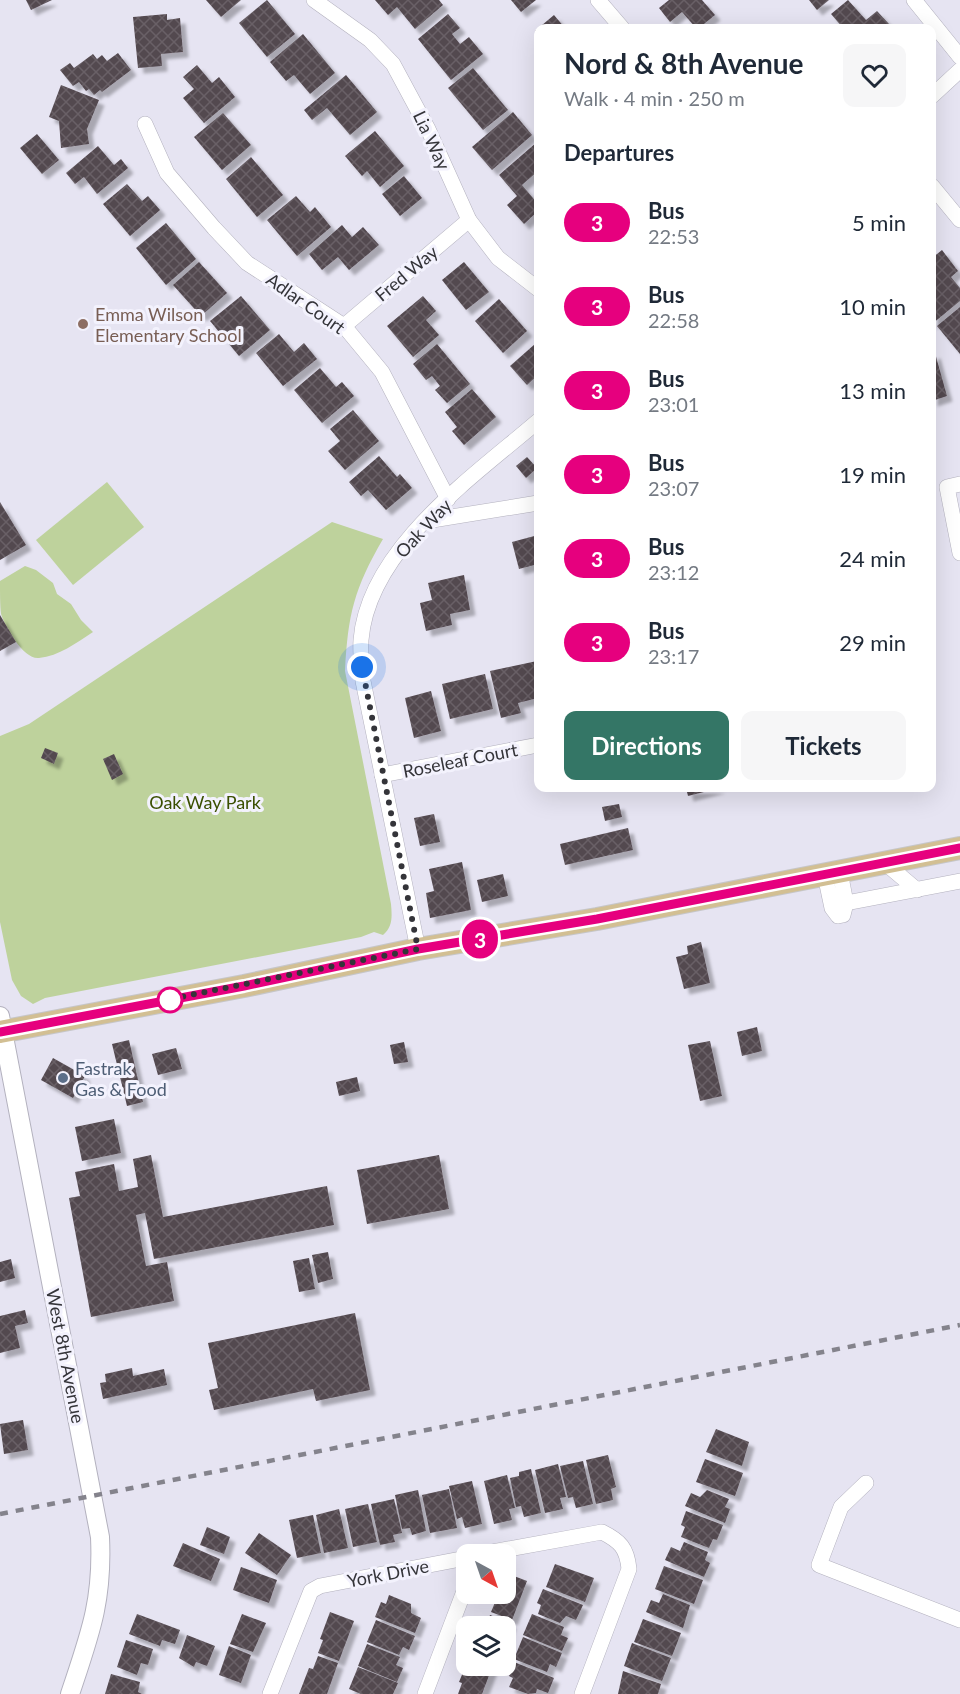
<!DOCTYPE html>
<html lang="en">
<head>
<meta charset="utf-8">
<style>
  :root { --surface:#fff; --page:#f6f6f7; --text:#1f2937; --muted:#747a83; --accent:#347666 }
  body { margin:0; font-family:Lato,sans-serif; background:var(--page); color:var(--text); height:100vh; display:flex; flex-direction:column; font-size:22px; white-space:nowrap }
  * { box-sizing:border-box; margin:0 }
  p { font-size:20px; color:var(--muted) }
  .icon { flex:none; width:33px; height:33px; fill:none; stroke:currentColor; stroke-width:2; stroke-linecap:round; stroke-linejoin:round }
  .map { position:relative; flex:1; overflow:hidden }
  .sheet { position:absolute; left:534px; top:24px; width:402px; height:768px; display:flex; flex-direction:column; background:var(--surface); border-radius:12px; box-shadow:0 6px 24px #0002 }
  .sheet>* { flex:none }
  .badge { padding:0 12px; border-radius:20px; font-size:21px; line-height:39px }
  .needle { width:39px; rotate:140deg }
  .tools { position:absolute; left:456px; top:1544px; display:grid; gap:12px }
  .tools a { display:grid; place-items:center; width:60px; height:60px; border-radius:12px; background:var(--surface); box-shadow:0 6px 24px #0002; font-size:30px }
  .you { position:absolute; width:30px; height:30px; margin:-15px; border:4px solid #fff; border-radius:50%; background:#1a73e8; box-shadow:0 0 0 9px #1a73e833 }
  .map>.badge { position:absolute; translate:-50% -50%; box-shadow:0 0 0 3px #fff }
  h2 { padding:0 30px; font-size:22px; line-height:54px }
  .round { display:grid; place-items:center; flex:none; width:63px; height:63px; border-radius:12px; background:var(--page) }
  .summary { display:flex; align-items:center; justify-content:space-between; height:102px; padding:0 30px }
  h1 { font-size:28px; font-weight:700; line-height:45px }
  .action { display:flex; gap:12px; margin-top:auto; padding:12px 30px }
  .action a { flex:1; height:69px; border-radius:12px; background:var(--accent); color:#fff; font-size:24px; font-weight:700; line-height:69px; text-align:center }
  .action a+a { background:var(--page); color:var(--text) }
  ul { padding:0; list-style:none }
  li { display:flex; align-items:center; gap:18px; height:84px; padding:0 30px }
  li div { flex:1 }
  li b { display:block; font-size:22px }
  li em { font-style:normal }
  li .badge { min-width:66px; font-weight:700; text-align:center }
  .map>svg:first-child { display:block }
  .park { fill:#bed29c }
  .building { fill:url(#building-cross-hatch); filter:url(#shadow) }
  .lines { fill:none; stroke-linecap:round; stroke-linejoin:round }
  .minor-casing { stroke:#b3b1be; stroke-width:16 }
  .tertiary-casing { stroke:#b3b1be; stroke-width:20 }
  .primary-casing { stroke:#c6c6c8; stroke-width:24 }
  .minor { stroke:#fff; stroke-width:15 }
  .tertiary { stroke:#fff; stroke-width:18 }
  .primary { stroke:#d2bf93; stroke-width:22 }
  .rail { stroke:#84838c; stroke-width:4.5; stroke-dasharray:8 8; stroke-linecap:butt }
  .line-casing { stroke:#fff; stroke-width:14 }
  .line { stroke:#e6007e; stroke-width:9 }
  .walk { stroke:#343439; stroke-width:6; stroke-dasharray:0 10.8 }
  .education-dot { fill:#8d6e63; stroke:#f3f2fd; stroke-width:2 }
  .stop-dot { fill:#fff; stroke:#e6007e; stroke-width:3 }
  .service-dot { fill:#5c6f8a; stroke:#f3f2fd; stroke-width:2 }
  .labels { text-anchor:middle; dominant-baseline:central; stroke-width:6; stroke-linejoin:round; paint-order:stroke }
  .street-label { font-size:18px; fill:#343439; stroke:#f3f2fd }
  .education-label { font-size:18px; fill:#785e54; stroke:#f3f2fd; text-anchor:start }
  .park-label { font-size:18px; fill:#3a4f00; stroke:#f3f2fd }
  .service-label { font-size:18px; fill:#4e5e75; stroke:#f3f2fd; text-anchor:start }
</style>
</head>
<body>
<div class="map">
<svg width="960" height="1694" viewBox="0 0 960 1694">
  <defs>
    <pattern id="building-cross-hatch" width="8" height="8" patternUnits="userSpaceOnUse" patternTransform="scale(1.5)"><rect width="8" height="8" fill="#53484f"/><path d="M0 0l8 8M0 8l8-8" fill="none" stroke="#696066"/></pattern>
    <filter id="shadow"><feDropShadow dx="5.5" dy="5.5" stdDeviation="1.5" flood-color="#0004"/></filter>
  </defs>
  <rect width="100%" height="100%" fill="#e6e4f2"/>
  <g class="park">
    <polygon points="107,482 144,527 73,585 36,540"/>
    <path d="M332,522L383,539C354,589 348,614 345,671L391,904C392,916 393,927 383,935L374,932L361,937L45,998L33,1004L21,996L12,980L0,922V736L29,724Z"/>
    <path d="M25,566L36,570L53,583L57,594L71,604L81,620L93,632C76,643 59,656 39,658C24,660 5,627 1,614C0,605 0,591 0,581Z"/>
  </g>
  <g class="building">
    <polygon points="26,0 52,0 31,10"/>
    <polygon points="206,0 241,0 221,17"/>
    <polygon points="267,0 295,34 267,57 239,23"/>
    <polygon points="375,0 439,0 443,5 415,29 397,7 388,15"/>
    <polygon points="511,0 536,0 521,12"/>
    <polygon points="669,0 702,0 715,15 699,28 696,28 682,12 670,22 659,8"/>
    <polygon points="809,0 829,0 817,10"/>
    <polygon points="848,0 866,20 877,11 889,24 883,28 843,28 831,14"/>
    <polygon points="167,14 167,20 180,18 183,52 161,54 162,66 138,68 133,17"/>
    <polygon points="448,14 460,28 452,34 460,44 469,37 483,54 451,80 418,39"/>
    <polygon points="554,15 565,28 538,28 538,34 535,31"/>
    <polygon points="303,34 335,73 310,94 294,75 286,81 270,62"/>
    <polygon points="118,53 131,70 102,92 100,90 94,95 89,89 86,91 79,82 73,86 60,70 70,63 74,68 93,54 97,59 102,55 107,61"/>
    <polygon points="197,65 212,83 219,77 235,97 204,123 183,98 194,89 183,77"/>
    <polygon points="473,68 508,110 483,130 448,88"/>
    <polygon points="346,75 377,112 350,135 327,108 312,120 304,110"/>
    <polygon points="61,85 99,100 87,129 89,144 61,148 59,121 49,117"/>
    <polygon points="513,112 532,135 492,170 472,147"/>
    <polygon points="223,113 251,145 222,170 194,137"/>
    <polygon points="375,131 404,166 380,187 367,171 362,176 345,156"/>
    <polygon points="37,134 59,160 42,174 20,148"/>
    <polygon points="537,142 538,171 522,185 538,204 538,211 524,224 507,205 517,196 499,175"/>
    <polygon points="98,146 114,165 121,159 128,168 97,194 84,177 75,184 66,173"/>
    <polygon points="251,157 283,195 257,217 226,179"/>
    <polygon points="404,176 422,198 400,216 382,194"/>
    <polygon points="127,184 142,201 148,196 160,210 130,236 103,204"/>
    <polygon points="296,196 310,212 315,207 331,227 297,256 267,220"/>
    <polygon points="166,223 196,259 166,285 136,248"/>
    <polygon points="342,225 352,237 363,227 379,245 349,270 338,257 322,270 309,254"/>
    <polygon points="942,250 958,271 951,277 960,288 960,301 932,324 932,258"/>
    <polygon points="199,262 227,293 201,316 173,285"/>
    <polygon points="464,262 489,292 466,310 442,280"/>
    <polygon points="241,296 270,330 239,356 210,321"/>
    <polygon points="423,296 436,311 426,320 439,335 413,357 387,326"/>
    <polygon points="499,299 527,331 503,353 475,321"/>
    <polygon points="960,307 960,354 937,326"/>
    <polygon points="279,334 294,352 304,343 317,359 283,386 256,353"/>
    <polygon points="437,344 470,384 447,403 435,390 440,386 432,376 426,380 413,364"/>
    <polygon points="535,344 538,348 538,375 527,385 510,366"/>
    <polygon points="935,353 947,396 932,401 932,354"/>
    <polygon points="320,368 336,387 342,382 354,396 322,423 294,390"/>
    <polygon points="472,389 496,417 464,445 452,431 457,427 445,412"/>
    <polygon points="353,410 379,441 345,470 328,451 340,441 330,429"/>
    <polygon points="379,456 397,477 400,474 412,488 386,510 368,490 361,496 349,482"/>
    <polygon points="527,457 537,468 526,478 516,466"/>
    <polygon points="0,502 26,545 0,560"/>
    <polygon points="538,535 538,564 519,569 512,542"/>
    <polygon points="464,575 470,610 450,614 452,625 426,631 420,603 432,600 428,583"/>
    <polygon points="0,615 16,642 0,651"/>
    <polygon points="537,661 538,698 518,703 521,713 501,718 490,671"/>
    <polygon points="485,674 493,709 450,719 442,684"/>
    <polygon points="431,691 441,731 414,738 405,698"/>
    <polygon points="45,748 58,753 54,764 41,758"/>
    <polygon points="114,754 123,774 112,780 103,759"/>
    <polygon points="686,788 720,788 688,796"/>
    <polygon points="619,804 622,817 605,821 602,807"/>
    <polygon points="434,814 440,842 420,846 414,818"/>
    <polygon points="628,828 633,850 565,865 560,844"/>
    <polygon points="462,862 471,910 430,918 426,893 434,891 429,869"/>
    <polygon points="503,874 508,896 482,902 477,880"/>
    <polygon points="701,942 710,983 684,989 676,957 688,954 687,946"/>
    <polygon points="757,1027 762,1051 742,1056 737,1032"/>
    <polygon points="129,1040 143,1102 127,1106 112,1044"/>
    <polygon points="710,1041 722,1096 700,1101 688,1045"/>
    <polygon points="404,1042 408,1062 394,1064 390,1045"/>
    <polygon points="176,1048 182,1069 158,1075 152,1054"/>
    <polygon points="53,1058 85,1076 73,1098 41,1080"/>
    <polygon points="357,1077 360,1091 339,1096 336,1082"/>
    <polygon points="114,1119 121,1153 82,1161 75,1127"/>
    <polygon points="151,1155 163,1217 327,1186 334,1225 154,1259 145,1213 136,1215 146,1266 167,1262 174,1301 91,1317 69,1198 80,1196 75,1172 114,1164 119,1191 138,1187 133,1159"/>
    <polygon points="439,1155 449,1209 367,1224 357,1170"/>
    <polygon points="328,1252 333,1279 318,1283 312,1255"/>
    <polygon points="309,1258 315,1289 299,1292 293,1261"/>
    <polygon points="11,1259 15,1278 0,1282 0,1262"/>
    <polygon points="25,1310 28,1323 15,1326 20,1348 0,1353 0,1316"/>
    <polygon points="355,1313 370,1390 316,1401 313,1389 214,1410 209,1390 218,1388 208,1343"/>
    <polygon points="132,1368 133,1376 164,1369 167,1385 103,1399 100,1383 106,1382 105,1374"/>
    <polygon points="23,1420 28,1450 4,1454 0,1424"/>
    <polygon points="716,1429 749,1442 742,1466 706,1452"/>
    <polygon points="608,1455 616,1487 611,1489 613,1500 596,1504 586,1460"/>
    <polygon points="705,1459 743,1473 735,1496 696,1482"/>
    <polygon points="583,1461 593,1504 576,1508 573,1497 568,1498 560,1466"/>
    <polygon points="558,1464 566,1497 560,1498 563,1509 545,1513 535,1470"/>
    <polygon points="531,1469 541,1513 524,1517 521,1506 516,1507 510,1478 519,1476 519,1472"/>
    <polygon points="507,1475 515,1508 509,1509 512,1520 494,1524 484,1481"/>
    <polygon points="472,1481 482,1524 465,1528 462,1517 457,1519 449,1486"/>
    <polygon points="449,1489 457,1528 430,1533 422,1495"/>
    <polygon points="418,1490 426,1531 412,1535 410,1528 402,1529 395,1495"/>
    <polygon points="707,1490 729,1499 725,1507 730,1509 725,1523 685,1506 691,1493 700,1497"/>
    <polygon points="394,1499 402,1533 393,1535 395,1542 380,1545 371,1504"/>
    <polygon points="368,1504 377,1542 353,1547 345,1509"/>
    <polygon points="339,1509 348,1548 324,1553 316,1515"/>
    <polygon points="686,1511 723,1525 717,1540 713,1539 709,1548 681,1537 685,1527 681,1525"/>
    <polygon points="313,1515 321,1553 297,1558 289,1520"/>
    <polygon points="207,1527 230,1537 224,1554 200,1545"/>
    <polygon points="259,1533 291,1555 277,1575 245,1553"/>
    <polygon points="684,1542 708,1552 705,1560 710,1563 704,1577 665,1560 671,1547 680,1551"/>
    <polygon points="183,1543 220,1559 211,1581 173,1566"/>
    <polygon points="555,1564 594,1578 585,1602 546,1587"/>
    <polygon points="664,1566 703,1580 694,1604 655,1589"/>
    <polygon points="241,1567 277,1580 269,1603 233,1590"/>
    <polygon points="506,1573 527,1581 512,1620 491,1612 496,1600 493,1598 495,1593 506,1593"/>
    <polygon points="543,1589 583,1605 576,1620 566,1616 560,1623 538,1614 541,1605 537,1603"/>
    <polygon points="663,1594 690,1605 683,1628 646,1612 651,1600 659,1603"/>
    <polygon points="389,1595 411,1604 411,1613 421,1618 415,1633 375,1617 381,1602 386,1604"/>
    <polygon points="330,1612 354,1621 339,1661 318,1653 323,1640 320,1639"/>
    <polygon points="137,1614 180,1630 175,1644 162,1640 160,1646 129,1634"/>
    <polygon points="242,1614 266,1623 253,1652 230,1644"/>
    <polygon points="532,1614 564,1627 561,1635 568,1638 562,1651 523,1635"/>
    <polygon points="490,1615 511,1623 506,1635 506,1626 486,1626"/>
    <polygon points="643,1619 681,1633 672,1656 634,1642"/>
    <polygon points="376,1620 415,1636 409,1650 403,1647 399,1655 367,1642"/>
    <polygon points="187,1635 215,1646 207,1666 196,1662 194,1667 179,1658"/>
    <polygon points="523,1637 562,1653 556,1667 550,1664 547,1672 514,1659"/>
    <polygon points="126,1640 153,1649 148,1665 141,1663 137,1675 117,1667"/>
    <polygon points="632,1643 671,1658 662,1681 624,1666"/>
    <polygon points="367,1644 400,1657 396,1665 403,1668 397,1682 358,1666"/>
    <polygon points="229,1646 251,1655 241,1683 219,1675"/>
    <polygon points="318,1656 338,1663 327,1694 299,1694 309,1668 313,1669"/>
    <polygon points="514,1662 554,1678 548,1693 537,1689 536,1693 528,1694 509,1687 513,1678 509,1676"/>
    <polygon points="466,1665 493,1665 482,1694 458,1694 462,1683 459,1682"/>
    <polygon points="358,1667 398,1683 393,1694 361,1694 349,1689"/>
    <polygon points="623,1671 661,1684 658,1694 618,1694"/>
    <polygon points="111,1674 140,1682 138,1692 142,1694 105,1694"/>
  </g>
  <g class="lines">
    <defs>
      <g id="minor">
        <polyline points="314,0 370,40 393,64 428,129 469,220 498,258 538,289"/>
        <polyline points="598,0 622,28"/>
        <polyline points="914,0 960,57"/>
        <polyline points="932,96 960,70"/>
        <polyline points="145,124 167,173 214,228 247,263 344,326 382,372 448,499"/>
        <polyline points="932,186 960,220"/>
        <polyline points="344,326 469,220"/>
        <polyline points="960,484 947,487 960,553"/>
        <polyline points="426,521 538,503"/>
        <polyline points="382,775 538,745"/>
        <polyline points="885,863 917,890"/>
        <polyline points="825,875 832,908 838,916 843,915 846,903 840,872"/>
        <polyline points="846,903 960,881"/>
        <path d="M418,949L363,681C362,668 360,654 361,640C368,549 474,476 538,421"/>
        <polyline points="866,1483 841,1507 819,1565 960,1620"/>
        <path d="M481,1554L602,1532C620,1541 627,1548 629,1569L582,1694"/>
        <polyline points="270,1694 311,1591 320,1586 466,1558"/>
        <polyline points="425,1694 466,1586"/>
      </g>
      <path id="tertiary" d="M0,1016L100,1537C103,1601 90,1634 70,1694"/>
      <polyline id="primary" points="0,1032 244,986 418,949 597,919 960,848"/>
    </defs>
    <use href="#minor" class="minor-casing"/>
    <use href="#tertiary" class="tertiary-casing"/>
    <use href="#primary" class="primary-casing"/>
    <use href="#minor" class="minor"/>
    <use href="#tertiary" class="tertiary"/>
    <use href="#primary" class="primary"/>
    <polyline class="rail" points="0,1514 960,1325"/>
  </g>
  <g class="lines">
    <defs>
      <polyline id="line" points="0,1032 244,986 418,949 597,919 960,848"/>
    </defs>
    <use href="#line" class="line-casing"/>
    <use href="#line" class="line"/>
    <polyline class="walk" points="170,1000 166,1000 418,949 362,667"/>
  </g>
  <circle class="education-dot" cx="83" cy="324" r="6"/>
  <circle class="stop-dot" cx="170" cy="1000" r="12"/>
  <circle class="service-dot" cx="63" cy="1078" r="6"/>
  <g class="labels">
    <g class="street-label">
      <text transform="translate(432 140) rotate(65)">Lia Way</text>
      <text transform="translate(406 273) rotate(-40)">Fred Way</text>
      <text transform="translate(306 303) rotate(35)">Adlar Court</text>
      <text transform="translate(423 528) rotate(-47)">Oak Way</text>
      <text transform="translate(460 760) rotate(-11)">Roseleaf Court</text>
      <text transform="translate(66 1356) rotate(79)">West 8th Avenue</text>
      <text transform="translate(388 1573) rotate(-11)">York Drive</text>
    </g>
    <g class="education-label">
      <text x="95" y="314">Emma Wilson<tspan x="95" dy="21">Elementary School</tspan></text>
    </g>
    <g class="park-label">
      <text x="205" y="802">Oak Way Park</text>
    </g>
    <g class="service-label">
      <text x="75" y="1068">Fastrak<tspan x="75" dy="21">Gas &amp; Food</tspan></text>
    </g>
  </g>
</svg>
<div class="tools">
<a><svg class="needle" viewBox="-14 -14 28 28"><path d="M0-13l5 13h-10z" fill="#e53935"/><path d="M0 13l5-13h-10z" fill="#747a83"/></svg></a>
<a><svg class="icon" aria-label="layers" viewBox="0 0 24 24"><path d="M12 4l9 5-9 5-9-5zM3 14l9 5 9-5"/></svg></a>
</div>
<div class="you" style="left:362px;top:667px"></div>
<b class="badge" style="left:480px;top:939px;background:#e6007e;color:#fff">3</b>
<section class="sheet">
<div class="summary"><div><h1>Nord &amp; 8th Avenue</h1><p>Walk · 4 min · 250 m</p></div><a class="round"><svg class="icon" aria-label="heart" viewBox="0 0 24 24"><path d="M12 20l-8-8c-3-5 5-10 8-4 3-6 11-1 8 4z"/></svg></a></div>
<h2>Departures</h2>
<ul>
<li><span class="badge" style="background:#e6007e;color:#fff">3</span><div><b>Bus</b><p>22:53</p></div><em>5 min</em></li>
<li><span class="badge" style="background:#e6007e;color:#fff">3</span><div><b>Bus</b><p>22:58</p></div><em>10 min</em></li>
<li><span class="badge" style="background:#e6007e;color:#fff">3</span><div><b>Bus</b><p>23:01</p></div><em>13 min</em></li>
<li><span class="badge" style="background:#e6007e;color:#fff">3</span><div><b>Bus</b><p>23:07</p></div><em>19 min</em></li>
<li><span class="badge" style="background:#e6007e;color:#fff">3</span><div><b>Bus</b><p>23:12</p></div><em>24 min</em></li>
<li><span class="badge" style="background:#e6007e;color:#fff">3</span><div><b>Bus</b><p>23:17</p></div><em>29 min</em></li>
</ul>
<div class="action"><a>Directions</a><a>Tickets</a></div>
</section>
</div>
</body>
</html>
